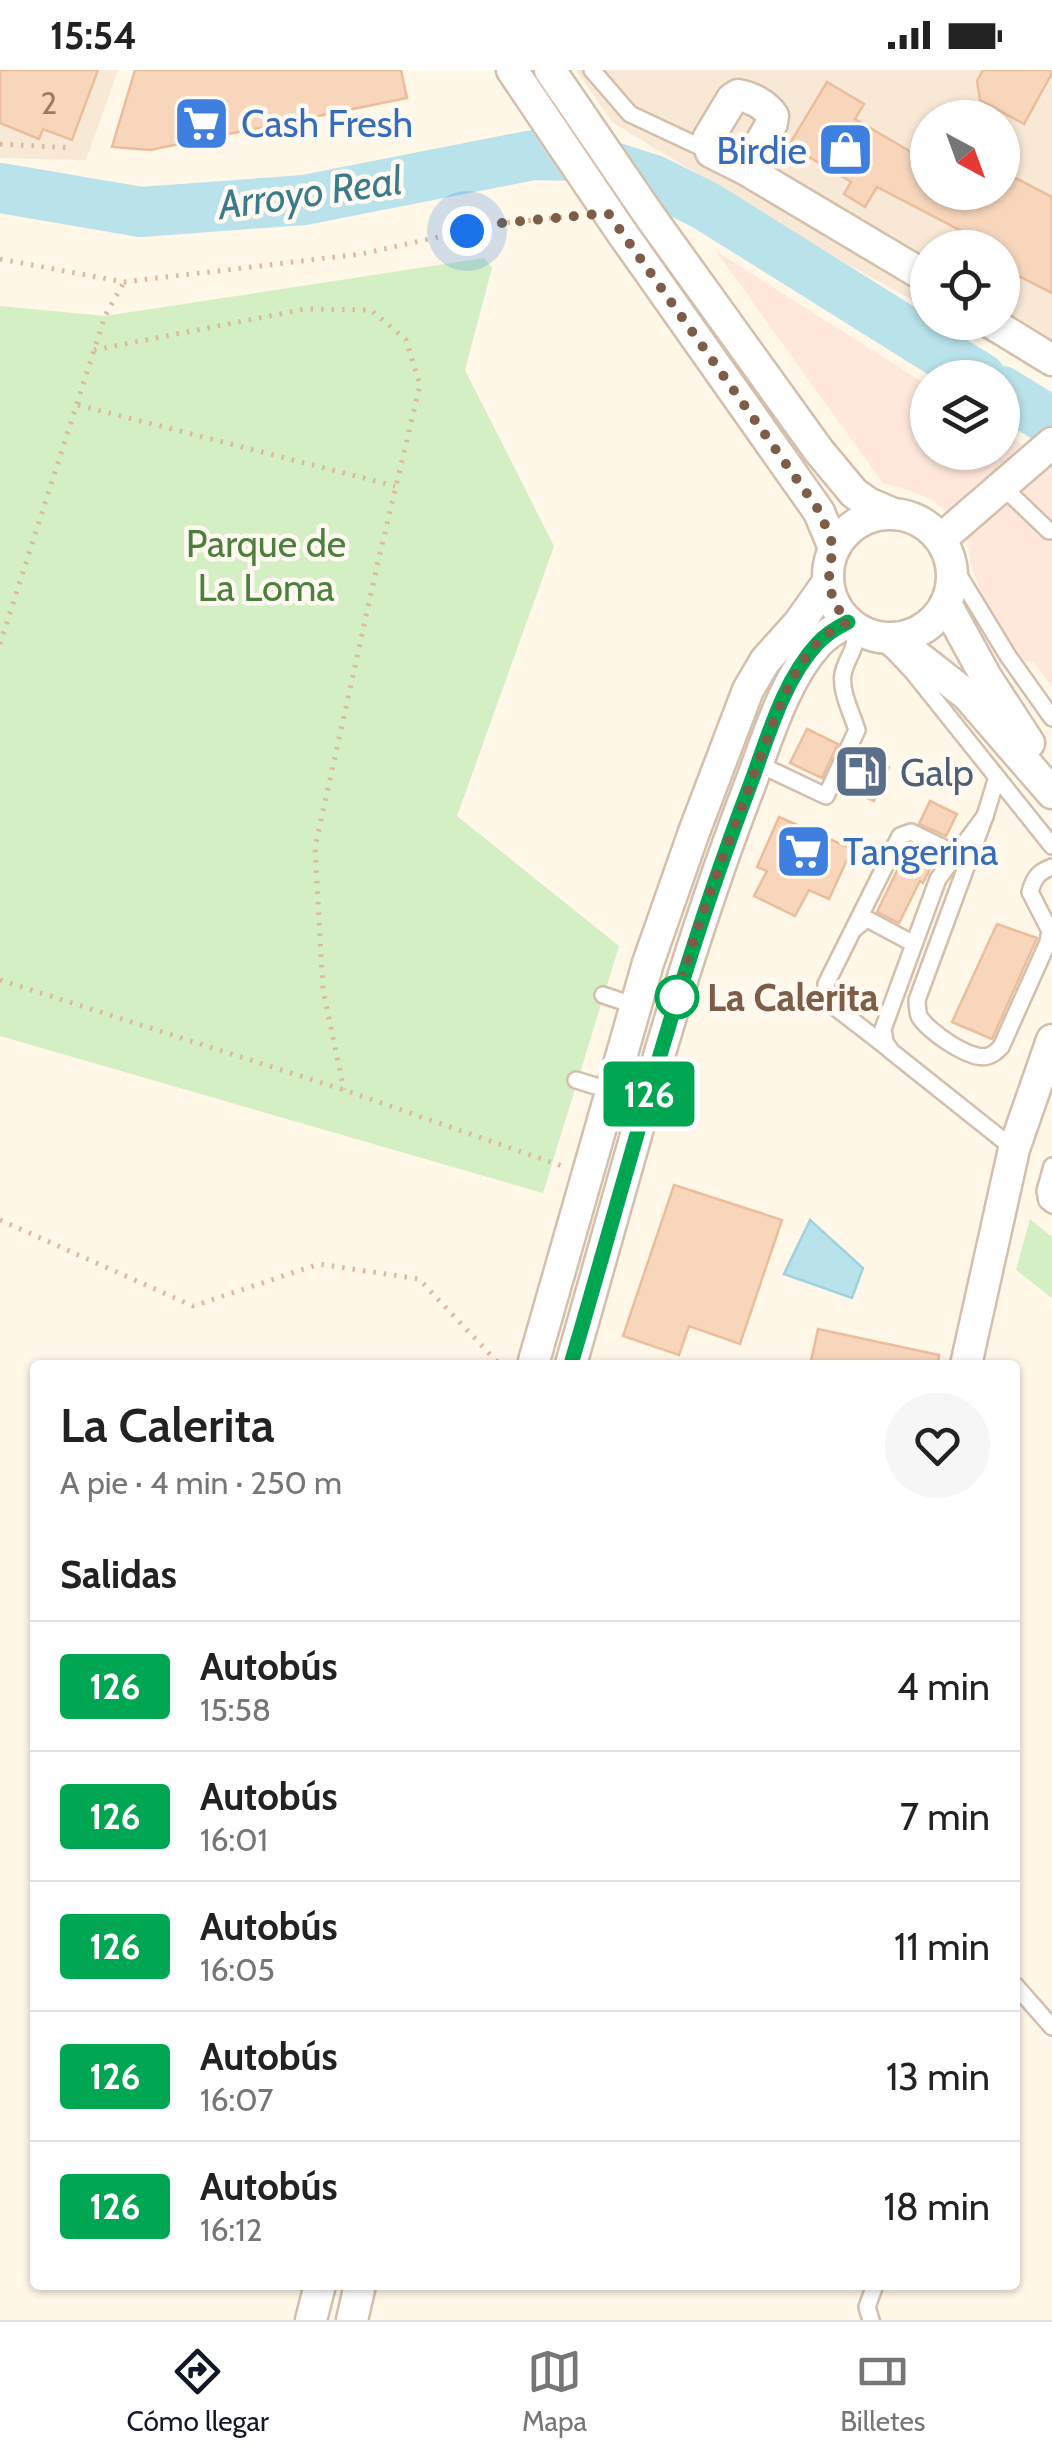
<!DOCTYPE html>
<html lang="es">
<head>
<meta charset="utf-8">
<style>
  :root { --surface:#fff; --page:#f6f6f6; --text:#222; --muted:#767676; --line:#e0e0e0; --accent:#111827 }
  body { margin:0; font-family:Cabin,sans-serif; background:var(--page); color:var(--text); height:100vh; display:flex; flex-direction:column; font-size:38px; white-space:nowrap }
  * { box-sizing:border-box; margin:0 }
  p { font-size:32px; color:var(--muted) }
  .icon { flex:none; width:55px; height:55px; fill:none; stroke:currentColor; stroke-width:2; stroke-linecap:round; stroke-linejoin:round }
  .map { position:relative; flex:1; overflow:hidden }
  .details { position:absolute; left:30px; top:1290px; width:990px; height:930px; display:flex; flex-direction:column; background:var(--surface); border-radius:10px; box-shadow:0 2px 8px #0004 }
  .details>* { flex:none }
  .badge { padding:0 20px; border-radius:8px; font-size:35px; line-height:65px }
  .needle { width:65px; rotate:139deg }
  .fabs { position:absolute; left:910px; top:30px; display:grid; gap:20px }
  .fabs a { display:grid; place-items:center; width:110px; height:110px; border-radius:50%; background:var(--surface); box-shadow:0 2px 8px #0004; font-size:50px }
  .you { position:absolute; width:50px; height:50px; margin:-25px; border:8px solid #fff; border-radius:50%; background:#1a73e8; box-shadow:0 0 0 15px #1a73e833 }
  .map>.badge { position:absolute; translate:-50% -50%; box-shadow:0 0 0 5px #fff }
  h2 { padding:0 30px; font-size:38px; line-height:90px }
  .round { display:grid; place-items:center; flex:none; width:105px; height:105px; border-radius:52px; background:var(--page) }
  .overview { display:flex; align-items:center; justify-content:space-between; height:170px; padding:0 30px }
  h1 { font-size:48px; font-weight:600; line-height:75px }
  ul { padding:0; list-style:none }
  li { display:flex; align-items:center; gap:30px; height:130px; padding:0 30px; border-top:2px solid var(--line) }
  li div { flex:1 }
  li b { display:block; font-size:38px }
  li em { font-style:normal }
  li .badge { min-width:110px; font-weight:700; text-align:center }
  .status { display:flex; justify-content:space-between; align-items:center; height:70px; padding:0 50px; background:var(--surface); direction:ltr }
  .status svg { height:28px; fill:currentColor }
  .menu { display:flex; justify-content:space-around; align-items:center; height:140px; border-top:2px solid var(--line); background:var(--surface); font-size:28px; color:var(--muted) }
  .menu a { display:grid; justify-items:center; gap:5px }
  .menu .on { color:var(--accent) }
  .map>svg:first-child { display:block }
  .residential { fill:#f7e9d5; fill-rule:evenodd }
  .commercial { fill:#ffe7dc }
  .green { fill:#d4efc4 }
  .water { fill:#b9e2eb; stroke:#9ed2df; stroke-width:2.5 }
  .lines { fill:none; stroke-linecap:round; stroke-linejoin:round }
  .river { stroke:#b9e2eb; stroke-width:50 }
  .building { fill:#f7d6bc; stroke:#ecbd9b; stroke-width:2.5 }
  .service-casing { stroke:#d3bfab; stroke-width:20 }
  .minor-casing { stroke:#d3bfab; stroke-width:35 }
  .path { stroke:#ddb99e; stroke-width:5; stroke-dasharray:2.5 8; stroke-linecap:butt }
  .service { stroke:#fff; stroke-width:15 }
  .minor { stroke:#fff; stroke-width:30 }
  .line-casing { stroke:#fff; stroke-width:22 }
  .line { stroke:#00a651; stroke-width:15 }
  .walk { stroke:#7d5d48; stroke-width:10; stroke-dasharray:0 18 }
  .stop-dot { fill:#fff; stroke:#00a651; stroke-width:5 }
  .labels { text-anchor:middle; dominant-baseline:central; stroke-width:9; stroke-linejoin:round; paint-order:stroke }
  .number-label { font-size:32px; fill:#9c7b65 }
  .shop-label { font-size:38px; fill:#366cbe; stroke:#fffaf1; text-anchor:start }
  .park-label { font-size:38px; fill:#4c7e3c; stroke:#fffaf1 }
  .service-label { font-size:38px; fill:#4e5e75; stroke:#fffaf1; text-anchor:start }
  .stop-label { font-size:38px; font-weight:bold; fill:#7d5d48; stroke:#fffaf1; text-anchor:start }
  .water-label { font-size:40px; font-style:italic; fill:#3b7b8b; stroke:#fffaf1 }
</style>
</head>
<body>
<div class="status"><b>15:54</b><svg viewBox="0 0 49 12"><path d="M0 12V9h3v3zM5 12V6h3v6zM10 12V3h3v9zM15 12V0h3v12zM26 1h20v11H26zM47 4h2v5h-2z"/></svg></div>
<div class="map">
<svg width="1052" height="2250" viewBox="0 0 1052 2250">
  <rect width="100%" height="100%" fill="#fff7e8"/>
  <g class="residential">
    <polygon points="0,0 118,0 86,90 0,88"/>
    <path d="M576,0H1052V307L953,253L1002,252V178H928L927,238L827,183L612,52ZM928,48H1002V122H928Z"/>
  </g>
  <polygon class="commercial" points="716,181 927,315 928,382 1002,382 1003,362 1052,393 1052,617 1034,592 1022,591 981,523 971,494 967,470 950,445 933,430 908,420 883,413"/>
  <g class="green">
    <polygon points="484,188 492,198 465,300 554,476 457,746 619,876 543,1123 0,966 0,236 105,246"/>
    <polygon points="1030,1149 1052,1167 1052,1228 1016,1200"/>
  </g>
  <polygon class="water" points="810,1150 863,1198 852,1228 784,1204"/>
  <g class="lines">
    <g class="river">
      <polyline points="0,118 141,142 304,130 533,85 579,86 654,110 706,136 981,308"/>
      <polyline points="1002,321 1052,352"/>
    </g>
  </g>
  <g class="building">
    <polygon points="0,0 98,0 72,70 43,59 39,69 0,53"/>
    <polygon points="135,0 401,0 407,28 150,80 112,77"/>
    <polygon points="983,0 1052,0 1052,3 1024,54 980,30 977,11"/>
    <polygon points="827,12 864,34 855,49 928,92 928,122 1002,122 1002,101 1052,127 1052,223 1005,199 1011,186 1002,182 1002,178 994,178 877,117 865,137 844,124 851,112 789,75"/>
    <polygon points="807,659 838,674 822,708 790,693"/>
    <polygon points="859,683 889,697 874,731 843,717"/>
    <polygon points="930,731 957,744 946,766 919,754"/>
    <polygon points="779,747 852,779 829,829 809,820 795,846 754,826 767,801 757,797"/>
    <polygon points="910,774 936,787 923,813 920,811 899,853 877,842"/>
    <polygon points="997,854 1037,868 992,969 952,952"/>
    <polygon points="674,1115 782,1150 740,1274 689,1256 679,1285 623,1266"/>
    <polygon points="818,1259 939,1285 938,1295 810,1295"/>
  </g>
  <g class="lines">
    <defs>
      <g id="service">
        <polyline points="592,0 630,44 711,82"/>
        <polyline points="1002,416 1049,461"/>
        <polyline points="952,494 1008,586 1052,648"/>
        <polyline points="875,566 893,581 912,601 1052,776"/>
        <path d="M761,687L769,699L826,726L857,660C852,644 840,621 843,604C847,585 858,581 854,557"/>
        <polyline points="997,707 985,746 938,809 883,959 885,972 891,981 1014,1079"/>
        <path d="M985,746L917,930C917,933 918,944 919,946C927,961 972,992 988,986C993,985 998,980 1001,977L1048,872L1050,861L1030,822C1034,808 1038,802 1052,797"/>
        <polyline points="853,860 864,851 869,850 914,874"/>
        <polyline points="603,925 636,936"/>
        <polyline points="888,978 831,934 826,924 826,914 900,766 911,762 956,784"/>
        <polyline points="576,1010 612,1021"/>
        <polyline points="1052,1096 1045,1121 1047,1131 1052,1135"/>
        <polyline points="1015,1915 1052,1957"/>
        <polyline points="871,2250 867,2237 875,2215"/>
      </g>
      <g id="minor">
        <polyline points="512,0 620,160 819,442 834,478"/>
        <polyline points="550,0 649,145 819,381 854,423 868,433 889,442"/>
        <path d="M745,99L772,53L773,46C766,35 751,27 738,25L732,29L708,69L711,82L745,99L928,208"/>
        <polyline points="990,252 1052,290"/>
        <circle cx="890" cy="506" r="62"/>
        <polyline points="941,469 1052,373"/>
        <polyline points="946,534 986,607 1029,673"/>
        <polyline points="894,568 967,625 1052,723"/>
        <polyline points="534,1291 648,893 694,762 748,620 765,591 799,553 828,512"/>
        <path d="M571,1294C626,1104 675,911 746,725C765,677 782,613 817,574C826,564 836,558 848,552"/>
        <polyline points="966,1295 1014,1079 1052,970"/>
        <polyline points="311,2250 320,2215"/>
        <polyline points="352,2250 360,2215"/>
      </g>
    </defs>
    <use href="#service" class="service-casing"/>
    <use href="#minor" class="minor-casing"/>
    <g class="path">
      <polyline points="0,74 73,78"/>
      <polyline points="0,189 124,212 361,184 502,153 575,146"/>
      <polyline points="94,280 305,239 371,240 406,270 420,315 378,492 315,777 323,920 344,1020"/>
      <polyline points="78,335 395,416"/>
      <polyline points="0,574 105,246 124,212"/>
      <polyline points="0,910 344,1020 562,1096"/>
      <polyline points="0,1150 193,1236 319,1194 419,1209 500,1295"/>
    </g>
    <use href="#service" class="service"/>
    <use href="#minor" class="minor"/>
  </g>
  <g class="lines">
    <defs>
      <path id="line" d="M571,1294C628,1101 677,906 749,718C767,671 782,612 817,574C826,564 836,558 848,552"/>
    </defs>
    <use href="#line" class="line-casing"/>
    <use href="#line" class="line"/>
    <path class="walk" d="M467,161L502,153L608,143L820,442L834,478C825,507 828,529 848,552C836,558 825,564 816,574C785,610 770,663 753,707C726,779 697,852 677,927"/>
  </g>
  <defs>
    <symbol id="supermarket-square" viewBox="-11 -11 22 22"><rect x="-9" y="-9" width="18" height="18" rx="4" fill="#3f7fe0" stroke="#fffaf1"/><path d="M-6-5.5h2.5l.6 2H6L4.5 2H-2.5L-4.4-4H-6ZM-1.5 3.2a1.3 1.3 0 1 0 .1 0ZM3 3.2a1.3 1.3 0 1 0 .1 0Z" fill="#fff"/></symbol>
    <symbol id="shop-square" viewBox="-11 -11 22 22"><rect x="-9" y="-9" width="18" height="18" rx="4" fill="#3f7fe0" stroke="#fffaf1"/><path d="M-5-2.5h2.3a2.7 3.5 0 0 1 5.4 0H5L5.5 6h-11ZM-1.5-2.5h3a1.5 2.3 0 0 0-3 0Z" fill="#fff"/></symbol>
    <symbol id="fuel-square" viewBox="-11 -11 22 22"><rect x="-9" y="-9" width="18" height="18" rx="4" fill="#5c6f8a" stroke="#fffaf1"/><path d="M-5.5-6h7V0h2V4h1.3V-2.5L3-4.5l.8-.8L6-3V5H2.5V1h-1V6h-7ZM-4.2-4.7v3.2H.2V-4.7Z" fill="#fff"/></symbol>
  </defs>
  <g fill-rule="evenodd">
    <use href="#supermarket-square" x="170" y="22" width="63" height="63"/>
    <use href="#shop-square" x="814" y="48" width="63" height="63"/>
    <use href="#fuel-square" x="830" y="670" width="63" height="63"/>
    <use href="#supermarket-square" x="772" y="750" width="63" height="63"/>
  </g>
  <circle class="stop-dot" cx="677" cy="927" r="20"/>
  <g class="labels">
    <g class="number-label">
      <text x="49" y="32">2</text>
    </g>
    <g class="shop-label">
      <text x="241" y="53">Cash Fresh</text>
      <text x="807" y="80" text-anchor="end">Birdie</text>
      <text x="843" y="781">Tangerina</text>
    </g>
    <g class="park-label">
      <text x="266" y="473">Parque de<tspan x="266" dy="44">La Loma</tspan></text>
    </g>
    <g class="service-label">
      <text x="900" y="702">Galp</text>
    </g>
    <g class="stop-label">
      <text x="707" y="927">La Calerita</text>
    </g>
    <g class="water-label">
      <text transform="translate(310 122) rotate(-8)">Arroyo Real</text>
    </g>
  </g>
</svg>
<div class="fabs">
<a><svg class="needle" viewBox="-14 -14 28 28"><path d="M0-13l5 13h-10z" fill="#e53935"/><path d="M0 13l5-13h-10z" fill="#767676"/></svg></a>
<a><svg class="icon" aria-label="locate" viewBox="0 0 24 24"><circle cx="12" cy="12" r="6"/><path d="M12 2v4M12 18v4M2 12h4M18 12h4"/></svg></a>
<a><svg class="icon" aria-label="layers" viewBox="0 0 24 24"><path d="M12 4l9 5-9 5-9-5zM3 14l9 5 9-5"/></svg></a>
</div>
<div class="you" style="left:467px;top:161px"></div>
<b class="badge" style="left:649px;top:1024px;background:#00a651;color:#fff">126</b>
<section class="details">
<div class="overview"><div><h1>La Calerita</h1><p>A pie · 4 min · 250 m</p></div><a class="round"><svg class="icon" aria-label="heart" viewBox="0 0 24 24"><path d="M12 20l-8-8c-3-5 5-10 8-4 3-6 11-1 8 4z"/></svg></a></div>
<h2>Salidas</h2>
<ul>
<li><span class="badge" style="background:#00a651;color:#fff">126</span><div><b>Autobús</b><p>15:58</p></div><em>4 min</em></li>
<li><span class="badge" style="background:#00a651;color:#fff">126</span><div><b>Autobús</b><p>16:01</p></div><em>7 min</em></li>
<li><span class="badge" style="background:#00a651;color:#fff">126</span><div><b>Autobús</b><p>16:05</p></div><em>11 min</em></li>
<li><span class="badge" style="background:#00a651;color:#fff">126</span><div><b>Autobús</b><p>16:07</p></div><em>13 min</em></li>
<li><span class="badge" style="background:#00a651;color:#fff">126</span><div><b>Autobús</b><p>16:12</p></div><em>18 min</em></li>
</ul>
</section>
</div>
<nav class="menu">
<a class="on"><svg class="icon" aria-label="directions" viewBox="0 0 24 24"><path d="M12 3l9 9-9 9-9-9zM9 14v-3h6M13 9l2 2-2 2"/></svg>Cómo llegar</a>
<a><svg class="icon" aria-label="map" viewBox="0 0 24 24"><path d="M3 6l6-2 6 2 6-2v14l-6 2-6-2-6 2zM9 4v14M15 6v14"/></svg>Mapa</a>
<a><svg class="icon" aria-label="tickets" viewBox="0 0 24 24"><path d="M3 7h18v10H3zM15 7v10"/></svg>Billetes</a>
</nav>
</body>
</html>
